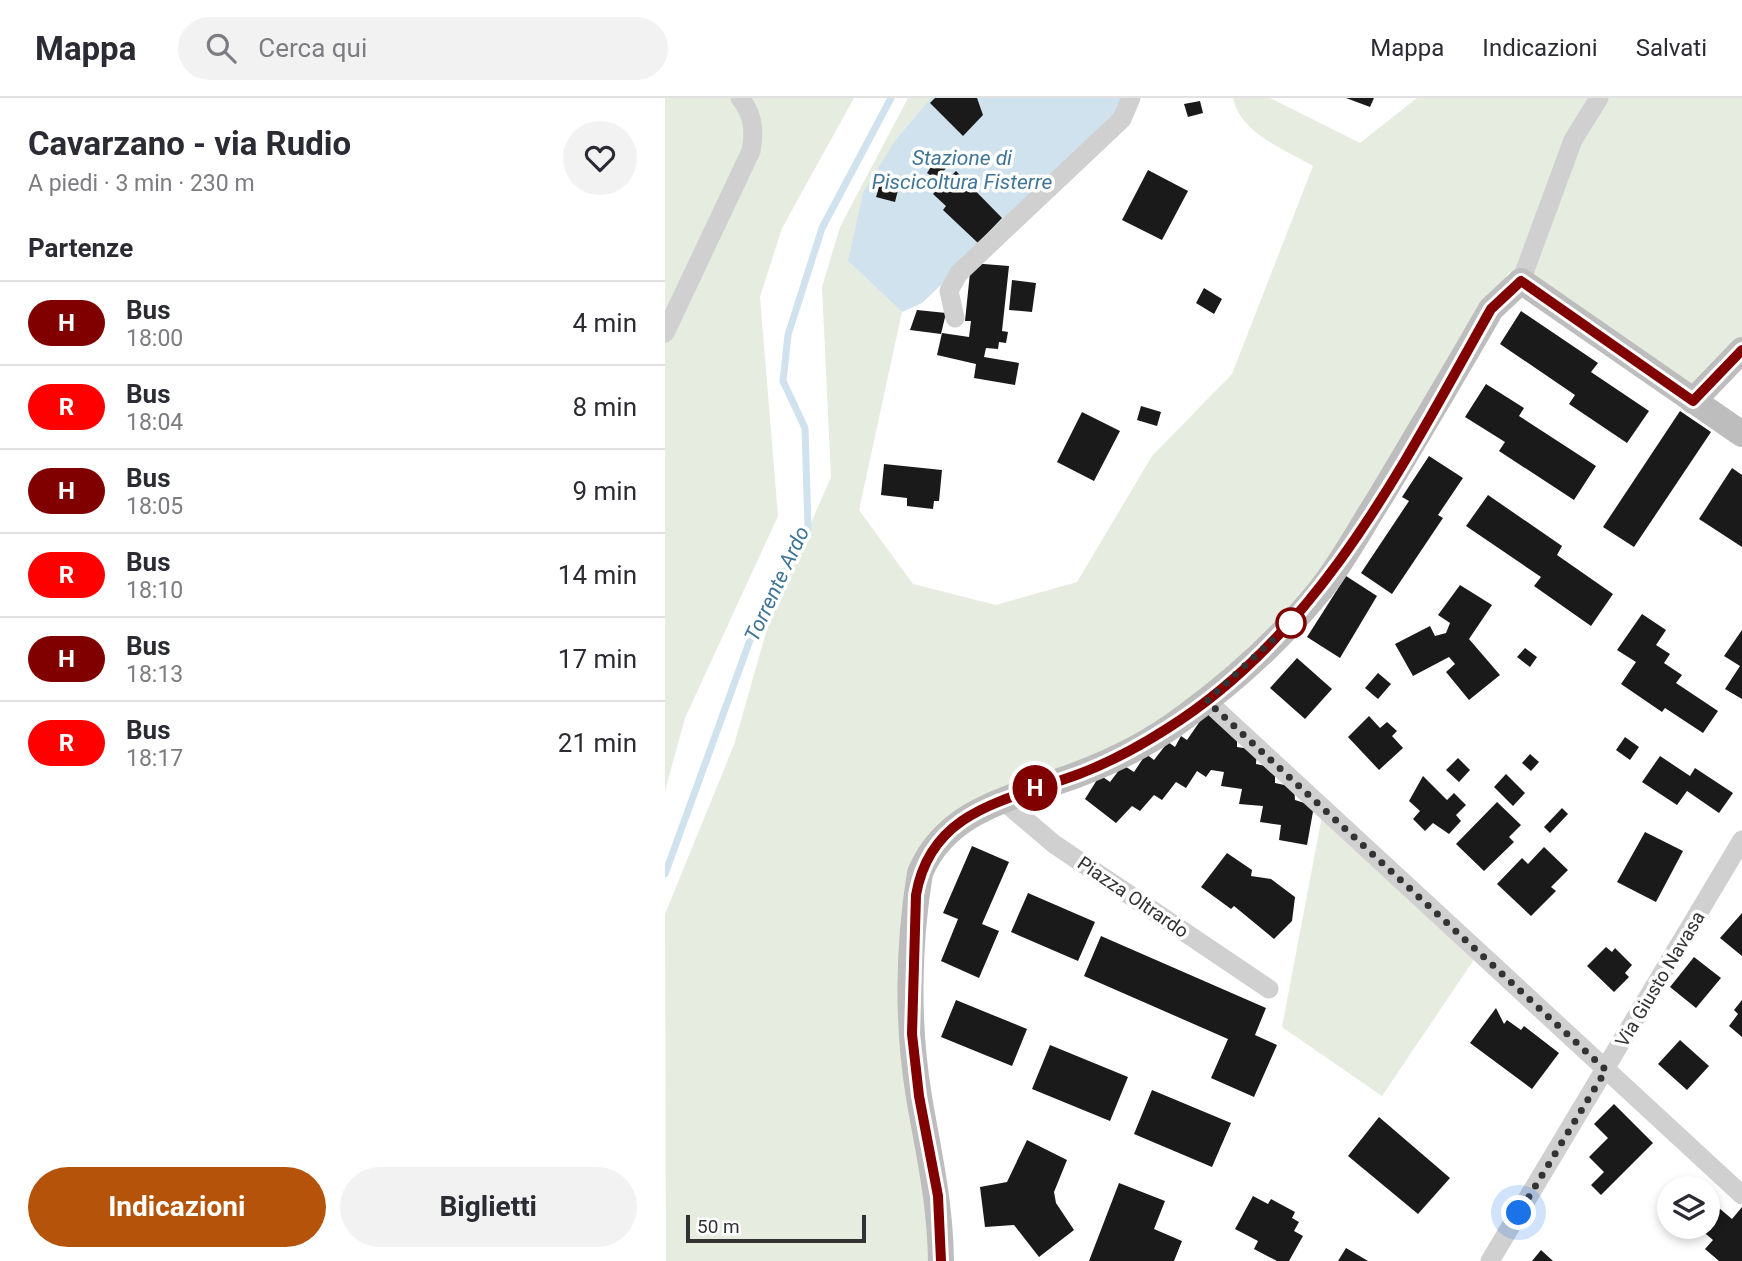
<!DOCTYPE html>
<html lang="it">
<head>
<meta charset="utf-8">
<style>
  :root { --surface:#fff; --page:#f2f2f3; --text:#2b2b33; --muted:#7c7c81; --line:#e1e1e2; --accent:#b45309 }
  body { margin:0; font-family:Roboto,sans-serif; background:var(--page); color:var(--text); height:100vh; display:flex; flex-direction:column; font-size:26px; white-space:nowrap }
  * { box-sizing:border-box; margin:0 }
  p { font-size:23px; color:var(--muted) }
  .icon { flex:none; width:38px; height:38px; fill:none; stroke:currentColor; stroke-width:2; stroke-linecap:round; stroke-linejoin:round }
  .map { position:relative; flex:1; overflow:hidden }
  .sheet { display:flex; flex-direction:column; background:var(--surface); width:665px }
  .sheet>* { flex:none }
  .badge { padding:0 14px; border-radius:23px; font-size:24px; line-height:46px }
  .fabs { position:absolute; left:992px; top:1078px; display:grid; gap:14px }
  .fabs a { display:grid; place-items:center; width:63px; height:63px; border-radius:50%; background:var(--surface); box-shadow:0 4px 10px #0003; font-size:35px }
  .scale { position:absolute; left:21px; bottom:18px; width:180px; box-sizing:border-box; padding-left:7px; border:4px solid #333; border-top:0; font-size:19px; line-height:24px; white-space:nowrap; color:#333; -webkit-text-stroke:5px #fff; paint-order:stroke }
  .you { position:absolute; width:35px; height:35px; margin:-18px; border:5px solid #fff; border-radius:50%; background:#1a73e8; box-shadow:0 0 0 10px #1a73e833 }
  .map>.badge { position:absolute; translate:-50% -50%; box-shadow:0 0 0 4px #fff }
  h2 { padding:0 28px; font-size:26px; line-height:63px }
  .round { display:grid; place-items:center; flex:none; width:74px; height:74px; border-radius:37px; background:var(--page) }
  .summary { display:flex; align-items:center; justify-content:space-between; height:119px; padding:0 28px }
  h1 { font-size:33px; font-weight:700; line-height:52px }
  .cta { display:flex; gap:14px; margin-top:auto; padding:14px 28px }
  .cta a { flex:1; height:80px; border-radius:42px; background:var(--accent); color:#fff; font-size:28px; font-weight:700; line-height:80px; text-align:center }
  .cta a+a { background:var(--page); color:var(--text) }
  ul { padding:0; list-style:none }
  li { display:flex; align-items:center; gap:21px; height:84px; padding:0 28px; border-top:2px solid var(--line) }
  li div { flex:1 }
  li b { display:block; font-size:26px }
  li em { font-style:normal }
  li .badge { min-width:77px; font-weight:700; text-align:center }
  header { display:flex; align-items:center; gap:42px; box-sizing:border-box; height:98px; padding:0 35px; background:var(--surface); border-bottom:2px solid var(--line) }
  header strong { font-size:33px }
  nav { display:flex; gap:38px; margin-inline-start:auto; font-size:24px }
  .search { width:490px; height:63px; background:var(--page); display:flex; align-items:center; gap:18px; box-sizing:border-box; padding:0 24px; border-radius:38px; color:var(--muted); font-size:26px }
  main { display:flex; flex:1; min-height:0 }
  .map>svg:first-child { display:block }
  .green { fill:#e6ecdf }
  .water { fill:#cfe2ee }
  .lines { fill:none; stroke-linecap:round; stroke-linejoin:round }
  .stream { stroke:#cfe2ee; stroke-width:7 }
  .building { fill:#1a1a1a }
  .street { stroke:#d0d0d0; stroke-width:19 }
  .secondary { stroke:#bdbdbd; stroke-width:26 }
  .line-casing { stroke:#fff; stroke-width:16 }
  .line { stroke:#800000; stroke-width:10 }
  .walk { stroke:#333; stroke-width:7; stroke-dasharray:0 12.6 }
  .stop-dot { fill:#fff; stroke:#800000; stroke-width:3.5 }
  .labels { text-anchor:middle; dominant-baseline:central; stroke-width:7; stroke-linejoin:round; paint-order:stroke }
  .street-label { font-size:19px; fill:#333; stroke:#fff }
  .water-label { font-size:21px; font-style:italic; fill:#3f7597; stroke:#fff }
</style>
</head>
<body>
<header>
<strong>Mappa</strong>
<div class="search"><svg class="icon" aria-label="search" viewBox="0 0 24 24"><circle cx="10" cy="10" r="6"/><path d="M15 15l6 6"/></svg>Cerca qui</div>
<nav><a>Mappa</a><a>Indicazioni</a><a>Salvati</a></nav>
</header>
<main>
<section class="sheet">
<div class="summary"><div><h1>Cavarzano - via Rudio</h1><p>A piedi · 3 min · 230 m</p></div><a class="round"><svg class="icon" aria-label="heart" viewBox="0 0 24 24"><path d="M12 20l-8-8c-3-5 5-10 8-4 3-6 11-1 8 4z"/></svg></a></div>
<h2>Partenze</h2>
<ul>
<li><span class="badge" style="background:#800000;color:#fff">H</span><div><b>Bus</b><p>18:00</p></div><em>4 min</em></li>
<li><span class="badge" style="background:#f00;color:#fff">R</span><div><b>Bus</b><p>18:04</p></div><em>8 min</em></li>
<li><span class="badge" style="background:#800000;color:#fff">H</span><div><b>Bus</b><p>18:05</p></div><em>9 min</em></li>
<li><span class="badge" style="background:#f00;color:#fff">R</span><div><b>Bus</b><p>18:10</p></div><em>14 min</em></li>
<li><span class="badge" style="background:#800000;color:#fff">H</span><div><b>Bus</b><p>18:13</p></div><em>17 min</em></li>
<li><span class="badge" style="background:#f00;color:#fff">R</span><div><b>Bus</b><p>18:17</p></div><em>21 min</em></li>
</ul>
<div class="cta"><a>Indicazioni</a><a>Biglietti</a></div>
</section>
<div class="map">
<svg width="1077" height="1163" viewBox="0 0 1077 1163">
  <rect width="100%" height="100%" fill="#fff"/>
  <g class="green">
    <polygon points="0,0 189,0 117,130 95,199 113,418 20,620 0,693"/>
    <path d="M243,0H266L231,41L183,163L237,214L194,412L248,486L331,507L412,484L487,358L567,276L648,68C618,50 576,36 568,0H605L695,45L752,0H1077V260L1028,310L844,174L668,462L606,538L478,641L283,728L260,774L253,958L271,1163H1L0,816L69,647L106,517L166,379L157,189L175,129Z"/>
    <polygon points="658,713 810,860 717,998 617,929"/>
  </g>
  <polygon class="water" points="266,0 469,0 471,3 257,205 237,214 183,163 198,95 231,41"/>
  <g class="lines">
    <polyline class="stream" points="0,776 89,531 143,432 140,330 118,283 123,237 157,130 226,0"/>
  </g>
  <g class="building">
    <polygon points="270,0 312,0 318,17 298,38 265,5"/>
    <polygon points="681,0 709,0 705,9"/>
    <polygon points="535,3 538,15 523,19 519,6"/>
    <polygon points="273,58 284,66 272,82 262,75"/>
    <polygon points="483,72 523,93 497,142 457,122"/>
    <polygon points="291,73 337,120 313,145 278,112 281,108 268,96"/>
    <polygon points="215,86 233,92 230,104 211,99"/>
    <polygon points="306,165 344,168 337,233 343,234 341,245 334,244 333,251 321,250 319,259 354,265 350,287 309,280 311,266 272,257 277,235 304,239 306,223 300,223"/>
    <polygon points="347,182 371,185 367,214 344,212"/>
    <polygon points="539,190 557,201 549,216 531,205"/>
    <polygon points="252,212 281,215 276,236 245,232"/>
    <polygon points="856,213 933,265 926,274 984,313 962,345 904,306 910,297 835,246"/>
    <polygon points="821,286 859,310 854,318 931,368 909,402 834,353 840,344 800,319"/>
    <polygon points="476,308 496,314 492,328 472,322"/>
    <polygon points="1015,313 1046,334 969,449 938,429"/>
    <polygon points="417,314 455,333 429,383 392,364"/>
    <polygon points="764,358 798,380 773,417 778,420 727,496 696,475 744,403 737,399"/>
    <polygon points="219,366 277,372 274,403 269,403 268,411 242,408 242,400 216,397"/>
    <polygon points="1067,370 1077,377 1077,449 1034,421"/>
    <polygon points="823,397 897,448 892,457 948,496 926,528 869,488 876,479 801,428"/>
    <polygon points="681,478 712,498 675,560 642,539"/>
    <polygon points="795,487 827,507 804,541 835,577 804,602 781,574 790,566 784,559 748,578 730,546 765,528 770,538 781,535 785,525 773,517"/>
    <polygon points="977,516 1001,532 991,547 1005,556 999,565 1017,577 1011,585 1053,613 1038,635 1000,610 997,614 956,586 971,564 952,552"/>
    <polygon points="1077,532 1077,601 1060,591 1075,568 1059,558"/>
    <polygon points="860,550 872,559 865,569 852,559"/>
    <polygon points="632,560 667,591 640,621 605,590"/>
    <polygon points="713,575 726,586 713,601 700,590"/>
    <polygon points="542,613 572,635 572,649 592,652 591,666 610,670 610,685 629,689 630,702 649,708 642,747 614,742 616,727 595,724 598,708 574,706 577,691 556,688 559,674 546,672 541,679 532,673 521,690 511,684 497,702 489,697 475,713 467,708 451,725 420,701 435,677 445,684 458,667 469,674 481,656 489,662 503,644 510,649 516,638 522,642"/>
    <polygon points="704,618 715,630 722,624 732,633 727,638 738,650 714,672 683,639"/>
    <polygon points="960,639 974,649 965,662 951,652"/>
    <polygon points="865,656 874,664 866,673 857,665"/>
    <polygon points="995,658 1025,678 1030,670 1068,695 1054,715 1022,693 1012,707 977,684"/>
    <polygon points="793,660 805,672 794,684 781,672"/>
    <polygon points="841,676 860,695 848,708 829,689"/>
    <polygon points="758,678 782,702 789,695 801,707 791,717 796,723 784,736 768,725 760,733 748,721 755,713 744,703"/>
    <polygon points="832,704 856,727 844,739 849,744 819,773 791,746"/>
    <polygon points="897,710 903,716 885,735 879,729"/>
    <polygon points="980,734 1018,753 991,804 952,784"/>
    <polygon points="307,748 344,764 317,826 334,833 314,880 276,863 293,821 278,815"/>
    <polygon points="879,749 903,772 886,789 891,793 866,818 832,786 857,760 863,766"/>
    <polygon points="562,755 587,772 586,778 606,781 630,799 627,823 609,841 569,808 566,811 536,789"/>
    <polygon points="363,795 430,824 413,863 346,834"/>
    <polygon points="1077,815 1077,858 1055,840"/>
    <polygon points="436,838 601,910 590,937 612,947 589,999 546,980 563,941 419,878"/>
    <polygon points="941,849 947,854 950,850 967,867 960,875 964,879 949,894 922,868"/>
    <polygon points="1029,859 1056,880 1031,910 1005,889"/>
    <polygon points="291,902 362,931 347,968 276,939"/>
    <polygon points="1077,902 1077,939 1064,928 1073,916 1069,912"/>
    <polygon points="831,910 839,926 842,922 856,932 859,928 894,955 867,991 805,945"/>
    <polygon points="1015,942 1044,968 1022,992 993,966"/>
    <polygon points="385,947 463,979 445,1023 367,991"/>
    <polygon points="487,992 566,1025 547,1069 469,1036"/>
    <polygon points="949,1006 988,1045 936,1097 926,1087 939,1074 924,1059 943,1040 929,1026"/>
    <polygon points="714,1019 785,1080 753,1116 683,1058"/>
    <polygon points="362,1042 402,1062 389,1094 391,1105 409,1132 374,1159 349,1127 320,1129 315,1089 342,1084"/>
    <polygon points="454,1085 500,1103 489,1131 517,1143 509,1163 424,1163"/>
    <polygon points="588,1098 603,1106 606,1101 630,1114 627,1120 634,1124 629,1133 638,1138 624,1163 612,1163 589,1151 593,1143 570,1131"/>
    <polygon points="1077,1109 1077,1163 1054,1163 1040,1151 1048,1142 1035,1131 1043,1129 1043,1122 1054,1110 1067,1121"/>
    <polygon points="681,1150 703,1163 673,1163"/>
    <polygon points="876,1152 888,1163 867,1163"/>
  </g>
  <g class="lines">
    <g class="street">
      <polyline points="856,183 908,42 934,0"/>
      <polyline points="290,220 284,193 294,175 457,21 466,0"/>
      <path d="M0,235L86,53C90,32 88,16 75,0"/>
      <polyline points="542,603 1077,1097"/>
      <polyline points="336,701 389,746 604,891"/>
      <polyline points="825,1163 1077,742"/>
    </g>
    <g class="secondary">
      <polyline points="1028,303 1077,252"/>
      <path d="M276,1163C275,1102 264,1058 254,999C242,927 243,848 255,775C283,708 354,699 414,676C451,662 486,644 517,621C568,584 616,541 656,491C679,462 696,429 716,398C753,336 790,274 826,211L856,183L1077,336"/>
    </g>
  </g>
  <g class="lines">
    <defs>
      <path id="line" d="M276,1163L273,1098L254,998L247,936L251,797C266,710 345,702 414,676C446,664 475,648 503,630C656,534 740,363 826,211L856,183L1028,303L1077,252"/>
    </defs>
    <use href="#line" class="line-casing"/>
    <use href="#line" class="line"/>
    <polyline class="walk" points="626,525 542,603 941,972 854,1115"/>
  </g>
  <circle class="stop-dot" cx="626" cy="525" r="14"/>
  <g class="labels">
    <g class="street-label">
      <text transform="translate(468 799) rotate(34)">Piazza Oltrardo</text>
      <text transform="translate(995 881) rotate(-59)">Via Giusto Navasa</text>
    </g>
    <g class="water-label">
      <text x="297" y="60">Stazione di<tspan x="297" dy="24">Piscicoltura Fisterre</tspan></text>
      <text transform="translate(112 486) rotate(-65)">Torrente Ardo</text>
    </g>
  </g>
</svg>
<div class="fabs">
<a><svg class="icon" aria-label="layers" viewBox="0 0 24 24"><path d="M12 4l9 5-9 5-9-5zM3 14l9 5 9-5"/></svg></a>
</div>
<div class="scale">50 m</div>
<div class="you" style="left:854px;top:1115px"></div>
<b class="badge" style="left:370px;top:690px;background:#800000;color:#fff">H</b>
</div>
</main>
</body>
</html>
